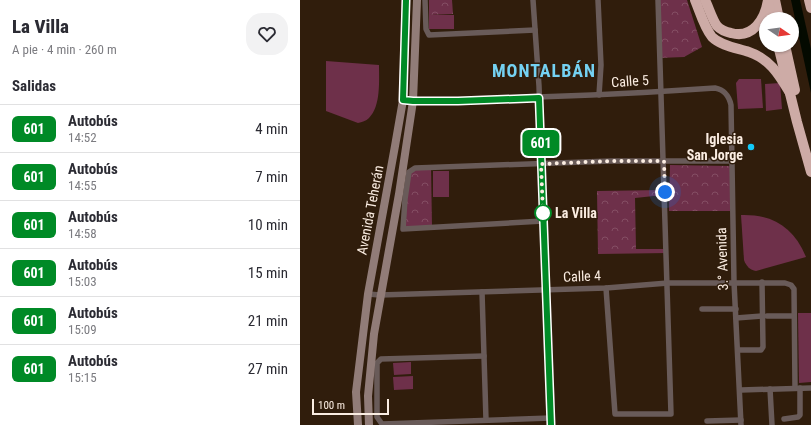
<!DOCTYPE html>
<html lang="es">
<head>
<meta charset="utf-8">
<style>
  :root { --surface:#fff; --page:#f2f2f3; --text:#2b2b33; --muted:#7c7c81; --line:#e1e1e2 }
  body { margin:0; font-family:"Roboto Condensed",sans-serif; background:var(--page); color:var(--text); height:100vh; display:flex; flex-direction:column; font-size:15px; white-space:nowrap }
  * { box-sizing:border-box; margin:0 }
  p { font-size:13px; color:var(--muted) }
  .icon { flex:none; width:22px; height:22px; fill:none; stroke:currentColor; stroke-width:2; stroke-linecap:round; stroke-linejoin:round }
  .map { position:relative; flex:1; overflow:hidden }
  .details { display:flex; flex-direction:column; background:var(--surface); width:300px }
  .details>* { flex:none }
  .badge { padding:0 8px; border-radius:6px; font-size:14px; line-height:26px }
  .needle { width:26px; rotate:103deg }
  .controls { position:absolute; left:459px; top:12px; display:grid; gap:8px }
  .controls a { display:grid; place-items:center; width:40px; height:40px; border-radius:50%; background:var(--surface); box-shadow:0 1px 3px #0004; font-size:20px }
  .scale { position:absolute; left:12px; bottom:10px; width:77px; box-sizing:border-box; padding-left:4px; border:2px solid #fbede2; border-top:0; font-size:11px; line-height:14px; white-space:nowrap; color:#fbede2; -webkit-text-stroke:3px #301d0c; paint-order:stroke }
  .you { position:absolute; width:20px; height:20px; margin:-10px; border:3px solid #fff; border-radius:50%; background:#1a73e8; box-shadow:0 0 0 6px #1a73e833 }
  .map>.badge { position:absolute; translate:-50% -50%; box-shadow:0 0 0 2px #fff }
  h2 { padding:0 12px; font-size:15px; line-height:36px }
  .round { display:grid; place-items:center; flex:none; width:42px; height:42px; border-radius:16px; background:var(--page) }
  .head { display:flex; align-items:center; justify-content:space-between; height:68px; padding:0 12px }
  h1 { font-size:19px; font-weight:800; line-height:30px }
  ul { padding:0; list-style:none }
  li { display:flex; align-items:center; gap:12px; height:48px; padding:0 12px; border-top:1px solid var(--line) }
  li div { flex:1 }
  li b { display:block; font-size:15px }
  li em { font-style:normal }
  li .badge { min-width:44px; font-weight:700; text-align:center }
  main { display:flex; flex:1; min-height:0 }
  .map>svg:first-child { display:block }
  .park { fill:url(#park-crowns) }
  .garden { fill:#6e304a }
  .water { fill:#040a00 }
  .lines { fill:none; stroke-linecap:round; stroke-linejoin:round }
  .minor { stroke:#695b59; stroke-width:5.5 }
  .secondary { stroke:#917c78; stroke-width:8 }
  .motorway { stroke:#cdaba6; stroke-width:10 }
  .line-casing { stroke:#fff; stroke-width:9 }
  .line { stroke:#008a26; stroke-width:6 }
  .walk { stroke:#fbede2; stroke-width:4; stroke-dasharray:0 7.2 }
  .poi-dot { fill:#11cafa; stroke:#301d0c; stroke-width:1.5 }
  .stop-dot { fill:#fff; stroke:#008a26; stroke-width:2 }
  .labels { text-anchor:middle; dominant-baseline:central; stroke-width:3; stroke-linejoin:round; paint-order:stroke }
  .street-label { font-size:14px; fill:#fbede2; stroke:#301d0c }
  .poi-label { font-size:14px; font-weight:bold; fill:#fbede2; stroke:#301d0c; text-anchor:end }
  .stop-label { font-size:14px; font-weight:bold; fill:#fbede2; stroke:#301d0c; text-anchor:start }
  .district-label { font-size:18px; font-weight:bold; letter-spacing:1px; fill:#74d1f2; stroke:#301d0c }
</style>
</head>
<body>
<main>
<section class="details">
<div class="head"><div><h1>La Villa</h1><p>A pie · 4 min · 260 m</p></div><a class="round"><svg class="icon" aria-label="heart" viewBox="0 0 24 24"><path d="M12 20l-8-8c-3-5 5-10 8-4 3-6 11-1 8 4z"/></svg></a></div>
<h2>Salidas</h2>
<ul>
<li><span class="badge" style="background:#008a26;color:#fff">601</span><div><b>Autobús</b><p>14:52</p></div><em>4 min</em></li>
<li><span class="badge" style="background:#008a26;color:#fff">601</span><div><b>Autobús</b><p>14:55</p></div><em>7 min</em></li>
<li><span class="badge" style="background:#008a26;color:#fff">601</span><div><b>Autobús</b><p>14:58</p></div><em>10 min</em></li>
<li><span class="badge" style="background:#008a26;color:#fff">601</span><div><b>Autobús</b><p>15:03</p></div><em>15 min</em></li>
<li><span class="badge" style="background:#008a26;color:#fff">601</span><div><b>Autobús</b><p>15:09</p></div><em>21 min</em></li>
<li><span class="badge" style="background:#008a26;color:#fff">601</span><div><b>Autobús</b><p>15:15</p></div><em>27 min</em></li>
</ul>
</section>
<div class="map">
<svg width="511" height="425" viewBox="0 0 511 425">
  <defs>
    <pattern id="park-crowns" width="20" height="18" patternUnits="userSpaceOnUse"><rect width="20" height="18" fill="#6e304a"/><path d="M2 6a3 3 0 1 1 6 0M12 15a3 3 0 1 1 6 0" fill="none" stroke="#844e64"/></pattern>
  </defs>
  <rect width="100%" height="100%" fill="#301d0c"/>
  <g class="park">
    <polygon points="129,0 152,0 153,14 129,15"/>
    <polygon points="358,0 387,0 402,47 384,57 359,58"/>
    <polygon points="370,165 430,166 430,211 369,211"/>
    <polygon points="131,167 132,227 103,229 109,172 115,168"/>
    <polygon points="363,190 363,195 335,198 336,249 367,249 367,253 298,254 297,191"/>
  </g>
  <g class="garden">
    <rect x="129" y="15" width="25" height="14"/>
    <path d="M26,61L79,65C79,81 81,106 69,118C66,121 62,122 58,123L26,111Z"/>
    <polygon points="439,79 461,79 463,108 438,109 436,83"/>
    <polygon points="480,83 482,109 466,111 465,84"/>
    <rect x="133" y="171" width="16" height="26"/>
    <path d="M441,215C473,214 494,228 506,257L456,271C450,270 446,266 444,260Z"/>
    <polygon points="498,313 511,313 511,382 499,383"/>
    <polygon points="111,362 111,374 94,375 93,363"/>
    <polygon points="113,376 113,389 94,390 93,377"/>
  </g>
  <polygon class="water" points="491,0 500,0 511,49 511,93"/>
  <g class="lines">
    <g class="minor">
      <polyline points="125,0 126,29 129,35 235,30"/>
      <polyline points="233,0 239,86 251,425"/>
      <polyline points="298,0 301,65 299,95"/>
      <path d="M103,100C137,105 174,100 209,98C277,96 346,93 415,88C425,90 429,96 431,105L434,282L441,425"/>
      <polyline points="243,221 103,229 105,199 109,172 115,168 311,161 432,161"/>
      <polyline points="306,288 315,414 371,414 358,0"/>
      <polyline points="182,292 186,420"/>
      <polyline points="68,294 80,295 306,288 368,283 485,283 491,285 494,289 495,388"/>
      <polyline points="402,309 436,309"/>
      <polyline points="467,316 494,316"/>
      <polyline points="436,318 462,316"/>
      <polyline points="438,350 461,350 463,347 462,282"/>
      <polyline points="184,356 81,359 77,363 77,417 82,424 251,418"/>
      <polyline points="470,389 472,425"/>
      <polyline points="441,390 511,388"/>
      <polyline points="484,419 498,417 500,415 500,388"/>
      <polyline points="407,421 441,420"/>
    </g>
    <g class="secondary">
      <polyline points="58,425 56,392 68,294 95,146 103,100 106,0"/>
      <polyline points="69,425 68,396 74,334 99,194 113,101 117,0"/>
    </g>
    <g class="motorway">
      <path d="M395,0C400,12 404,27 412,37C421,46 437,48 449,52C470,59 479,75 490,93"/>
      <path d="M405,0C409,8 412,19 417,26C421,30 426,32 431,33C453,39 465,19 468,0"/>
      <polyline points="475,0 479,19"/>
      <polyline points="509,0 511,8"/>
      <polyline points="468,2 472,19"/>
      <polyline points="478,45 497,122 511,172"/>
      <polyline points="485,45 495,90"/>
    </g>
  </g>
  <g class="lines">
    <defs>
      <polyline id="line" points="106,0 103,100 113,101 158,101 239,98 251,425"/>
    </defs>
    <use href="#line" class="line-casing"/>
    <use href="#line" class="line"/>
    <polyline class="walk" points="243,213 241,164 311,161 364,161 365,192"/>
  </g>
  <circle class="poi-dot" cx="451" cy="147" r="4"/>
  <circle class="stop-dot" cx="243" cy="213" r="8"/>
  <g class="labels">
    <g class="street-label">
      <text transform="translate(330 81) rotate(-4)">Calle 5</text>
      <text transform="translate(70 210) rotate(-79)">Avenida Teherán</text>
      <text transform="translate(422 259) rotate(-92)">3.° Avenida</text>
      <text transform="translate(282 276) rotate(-2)">Calle 4</text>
    </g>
    <g class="poi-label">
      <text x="443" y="139">Iglesia<tspan x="443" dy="16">San Jorge</tspan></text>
    </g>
    <g class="stop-label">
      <text x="255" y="213">La Villa</text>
    </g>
    <g class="district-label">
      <text x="244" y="70">MONTALBÁN</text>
    </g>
  </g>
</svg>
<div class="controls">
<a><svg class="needle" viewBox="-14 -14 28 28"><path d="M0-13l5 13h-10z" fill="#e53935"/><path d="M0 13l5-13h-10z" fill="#7c7c81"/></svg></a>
</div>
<div class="scale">100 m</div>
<div class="you" style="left:365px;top:192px"></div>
<b class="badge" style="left:241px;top:143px;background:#008a26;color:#fff">601</b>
</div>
</main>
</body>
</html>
